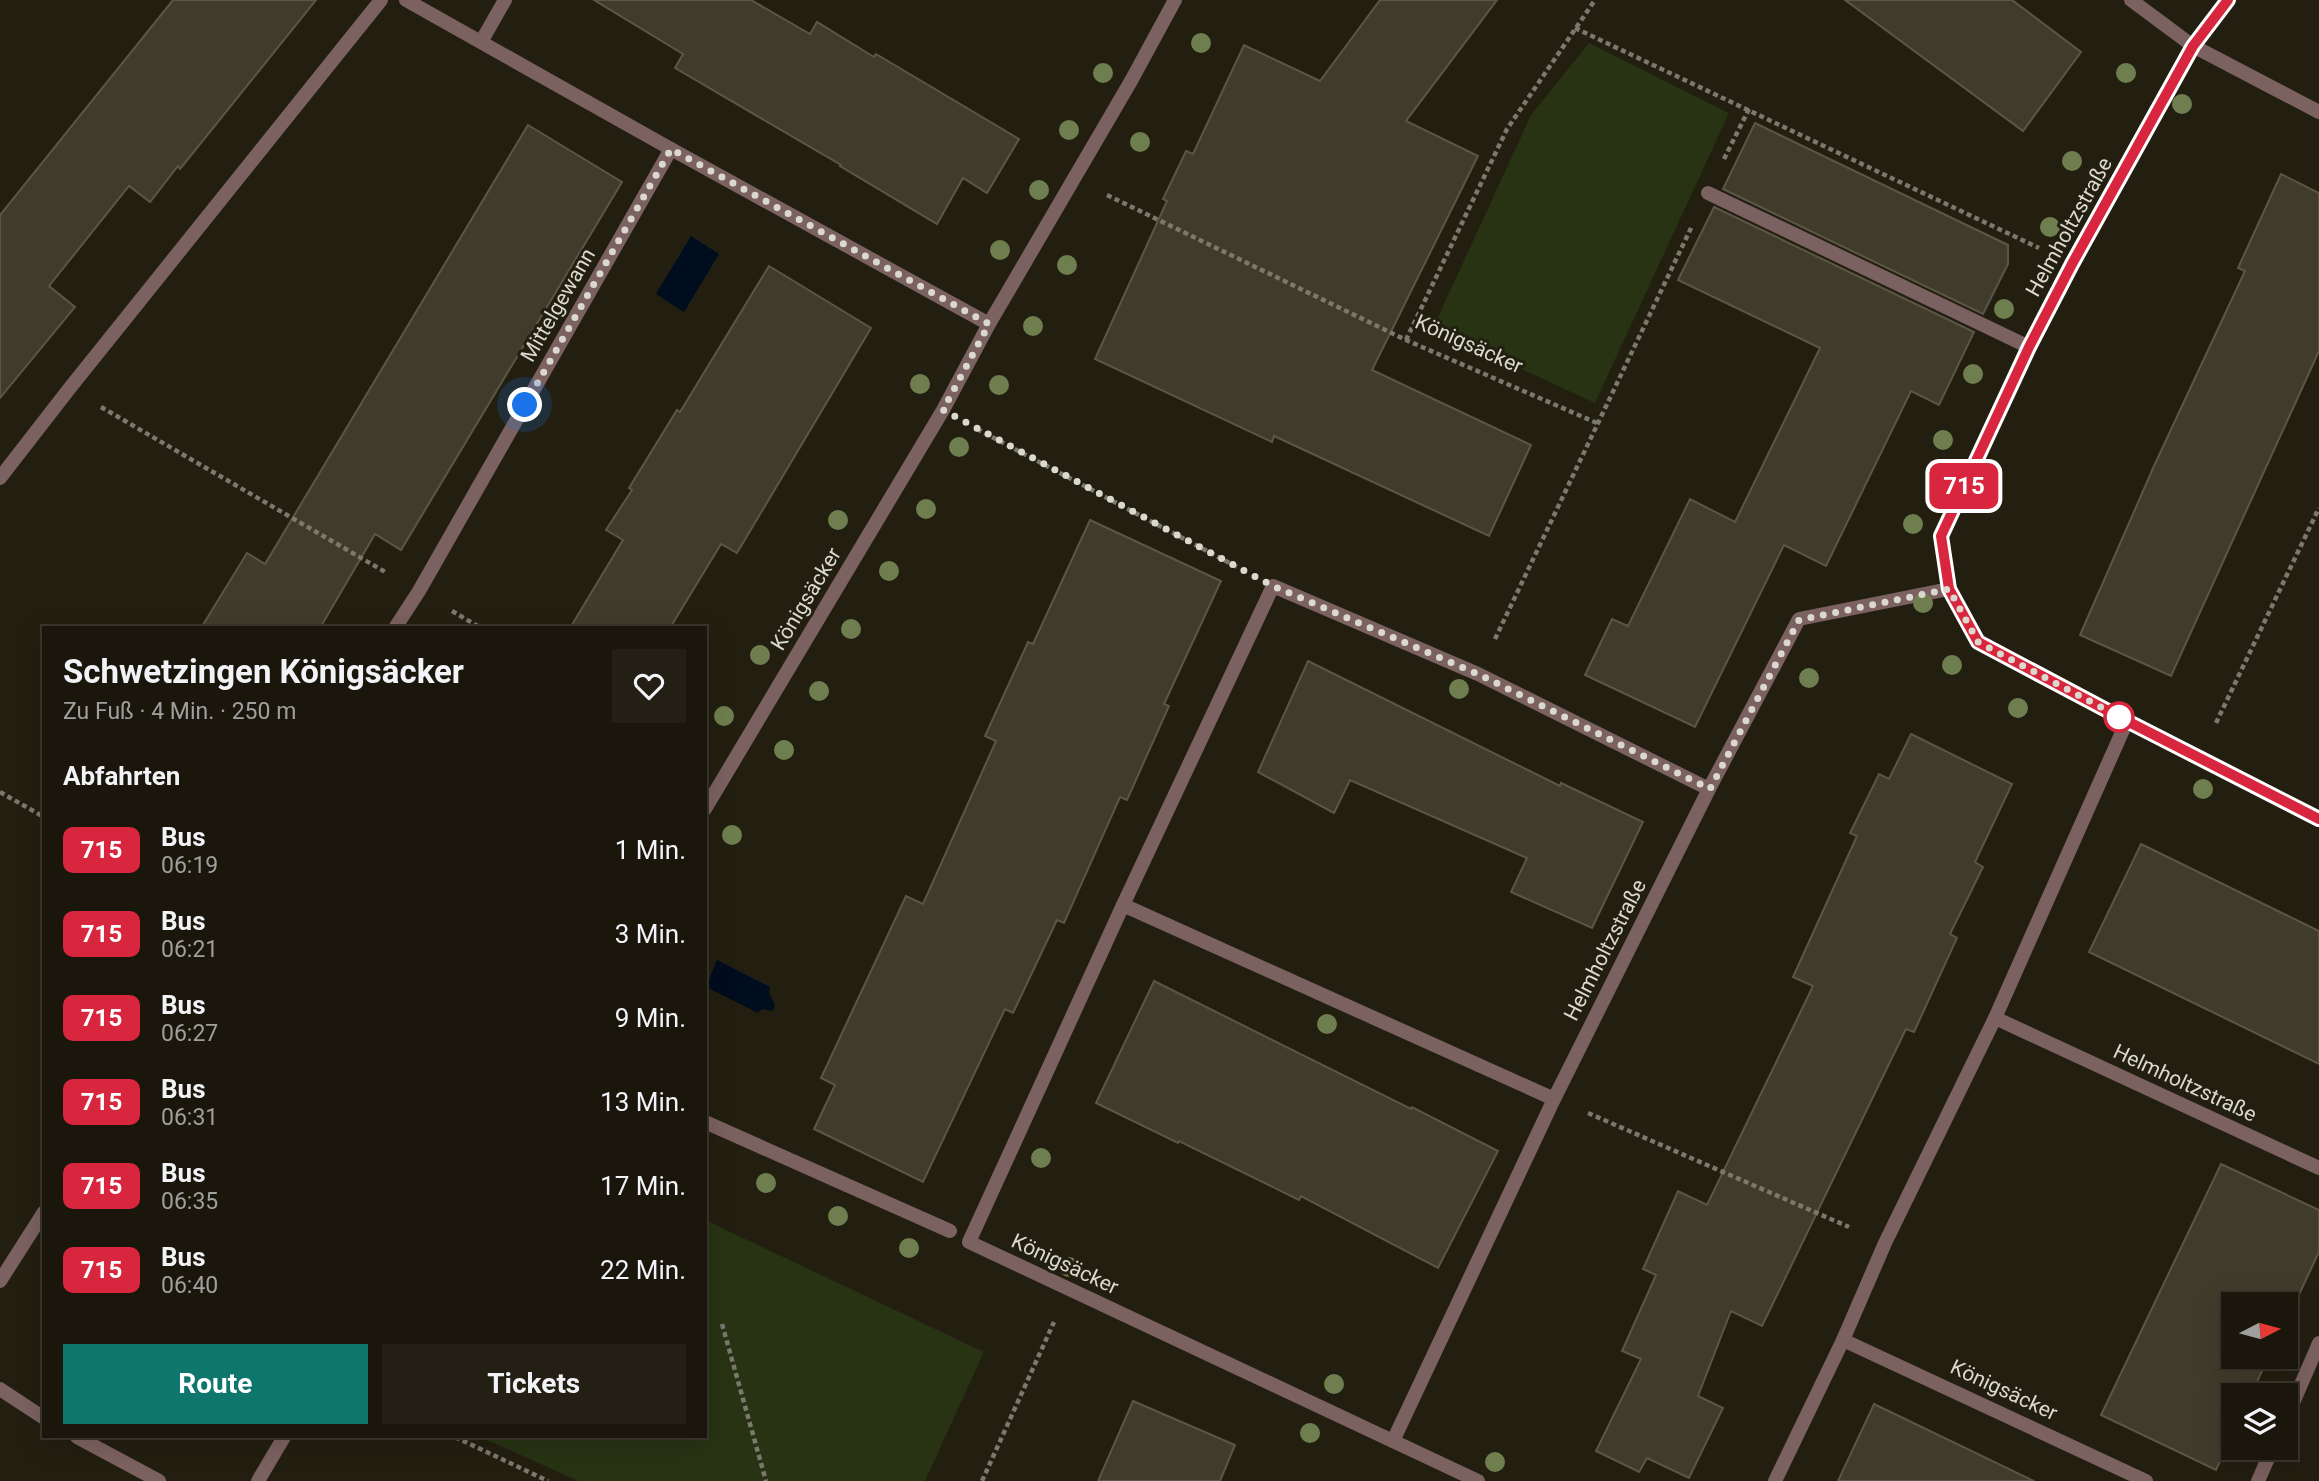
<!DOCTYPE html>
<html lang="de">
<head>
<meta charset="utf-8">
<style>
  :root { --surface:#1a160c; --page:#231f15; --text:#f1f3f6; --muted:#9f9f9d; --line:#38352d; --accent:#0f766e }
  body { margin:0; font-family:Roboto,sans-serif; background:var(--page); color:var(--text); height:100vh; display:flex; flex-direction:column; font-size:26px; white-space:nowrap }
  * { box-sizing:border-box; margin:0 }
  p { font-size:23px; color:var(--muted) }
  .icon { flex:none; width:38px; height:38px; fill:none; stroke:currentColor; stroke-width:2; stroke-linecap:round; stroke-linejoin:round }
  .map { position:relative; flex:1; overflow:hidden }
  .sheet { position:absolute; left:42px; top:626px; width:665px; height:812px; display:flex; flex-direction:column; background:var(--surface); border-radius:0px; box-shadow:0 7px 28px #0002,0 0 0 2px var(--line) }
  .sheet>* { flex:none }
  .badge { padding:0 14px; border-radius:10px; font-size:24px; line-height:46px }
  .needle { width:46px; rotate:84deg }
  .fabs { position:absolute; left:2221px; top:1292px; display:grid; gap:14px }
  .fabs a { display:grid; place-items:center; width:77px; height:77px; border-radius:0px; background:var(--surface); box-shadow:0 7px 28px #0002,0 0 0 2px var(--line); font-size:35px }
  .you { position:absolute; width:35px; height:35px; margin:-18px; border:5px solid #fff; border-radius:50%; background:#1a73e8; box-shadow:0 0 0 10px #1a73e833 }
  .map>.badge { position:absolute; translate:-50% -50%; box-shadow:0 0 0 4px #fff }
  h2 { padding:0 21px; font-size:26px; line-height:63px }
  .round { display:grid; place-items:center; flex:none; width:74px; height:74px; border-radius:0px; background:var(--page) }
  .head { display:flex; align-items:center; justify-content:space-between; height:119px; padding:0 21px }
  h1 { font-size:33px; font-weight:700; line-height:52px }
  .cta { display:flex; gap:14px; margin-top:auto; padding:14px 21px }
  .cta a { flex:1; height:80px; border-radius:0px; background:var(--accent); color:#fff; font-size:28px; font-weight:700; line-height:80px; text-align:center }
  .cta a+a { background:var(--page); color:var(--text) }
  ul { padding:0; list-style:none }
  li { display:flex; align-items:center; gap:21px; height:84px; padding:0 21px }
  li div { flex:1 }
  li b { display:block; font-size:26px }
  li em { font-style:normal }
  li .badge { min-width:77px; font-weight:700; text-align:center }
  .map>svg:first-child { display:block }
  .green { fill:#273313 }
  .water { fill:#000d1e }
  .building { fill:#403c2c; stroke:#5b5646; stroke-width:2 }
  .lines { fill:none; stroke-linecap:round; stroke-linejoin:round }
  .path { stroke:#7b786c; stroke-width:4.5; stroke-dasharray:5 3.5; stroke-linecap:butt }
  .lane { stroke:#7b6160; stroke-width:14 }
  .street { stroke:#7b6160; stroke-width:14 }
  .tree { fill:#6f7e4e }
  .line-casing { stroke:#fff; stroke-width:16 }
  .line { stroke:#d7263d; stroke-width:10 }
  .walk { stroke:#dbd9cf; stroke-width:7; stroke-dasharray:0 12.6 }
  .stop-dot { fill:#fff; stroke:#d7263d; stroke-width:3.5 }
  .labels { text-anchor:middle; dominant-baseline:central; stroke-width:6; stroke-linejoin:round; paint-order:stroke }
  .street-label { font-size:21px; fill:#dbd9cf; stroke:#221e10 }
</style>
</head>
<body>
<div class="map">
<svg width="2319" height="1481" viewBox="0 0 2319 1481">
  <rect width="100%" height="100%" fill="#221e10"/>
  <g class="green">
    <polygon points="1589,43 1729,113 1595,403 1433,328 1531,115"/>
    <polygon points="705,1220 984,1352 925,1481 578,1481 483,1438 705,1437"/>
  </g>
  <g class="water">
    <polygon points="691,236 719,254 684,312 656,294"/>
    <polygon points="717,960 770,987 769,992 775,1006 772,1011 762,1009 758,1013 706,987"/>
  </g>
  <g class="building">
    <polygon points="173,0 316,0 180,169 178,166 150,202 129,186 49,286 75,307 0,398 0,215"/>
    <polygon points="594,0 751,0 810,34 817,22 874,57 876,54 1019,139 987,193 963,178 937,224 840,166 841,165 675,68 683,54"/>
    <polygon points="1380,0 1497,0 1406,121 1478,156 1372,370 1531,445 1489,536 1274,436 1272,442 1095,359 1167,201 1163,199 1186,151 1193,154 1244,45 1320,81"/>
    <polygon points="1845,0 2012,0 2081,52 2023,131"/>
    <polygon points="1755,123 2008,245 2008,264 1983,314 1723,189"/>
    <polygon points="528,125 622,182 401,550 375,534 320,628 201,628 247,553 265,564"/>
    <polygon points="2281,174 2319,193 2319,351 2171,676 2080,635 2154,466 2245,271 2238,268"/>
    <polygon points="1714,207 1974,332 1939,405 1911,391 1826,566 1784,545 1695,727 1585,675 1612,619 1628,626 1690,499 1735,522 1820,348 1678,280"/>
    <polygon points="769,266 871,328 737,553 721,544 670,628 570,628 623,540 606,530 632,490 629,488 677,410 680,412"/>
    <polygon points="1090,520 1221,581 1164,704 1169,706 1127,800 1120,797 1064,923 1057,920 1013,1013 1005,1009 923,1182 814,1129 835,1085 821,1078 906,896 923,904 996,741 985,736 1028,642 1033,644"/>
    <polygon points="1308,661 1560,786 1561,783 1643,822 1592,928 1511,892 1527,858 1350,780 1334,813 1258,772"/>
    <polygon points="1911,734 2012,784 1975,862 1983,867 1950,934 1957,938 1914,1032 1906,1029 1762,1326 1731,1311 1698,1396 1723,1408 1689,1478 1647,1458 1639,1472 1596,1451 1641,1359 1622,1351 1656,1275 1643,1269 1678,1191 1707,1205 1813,986 1793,977 1857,836 1850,833 1879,774 1889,779"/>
    <polygon points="2141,844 2319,931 2319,1064 2089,952"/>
    <polygon points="1154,981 1411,1109 1412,1107 1498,1151 1438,1268 1301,1196 1299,1200 1179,1141 1178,1143 1096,1103"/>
    <polygon points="2221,1164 2319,1210 2319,1252 2286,1322 2286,1304 2233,1304 2233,1356 2269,1356 2251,1395 2233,1395 2233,1433 2216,1470 2101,1415"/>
    <polygon points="1133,1401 1235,1445 1220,1481 1098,1481"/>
    <polygon points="1874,1404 2034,1481 1838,1481"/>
  </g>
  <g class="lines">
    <g class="path">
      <polyline points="1575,28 2039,248"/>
      <polyline points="1724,159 1749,109"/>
      <polyline points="1107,195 1406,340 1597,423"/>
      <polyline points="1406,340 1507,129 1595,0"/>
      <polyline points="101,407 387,573"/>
      <polyline points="977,429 1239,568"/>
      <polyline points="452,611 481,628"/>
      <polyline points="1495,639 1692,226"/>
      <polyline points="2216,723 2319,508"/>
      <polyline points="0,792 44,817"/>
      <polyline points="1588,1113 1849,1227"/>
      <polyline points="722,1324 766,1481"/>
      <polyline points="455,1437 548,1481"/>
      <polyline points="982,1481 1054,1322"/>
    </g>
    <g class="lane">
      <polyline points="1708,193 2029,347"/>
      <polyline points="705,1122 950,1231"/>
    </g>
    <g class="street">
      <polyline points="406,0 671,149 989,324"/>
      <polyline points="2131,0 2193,46 2319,112"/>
      <polyline points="2228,0 2193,46 2072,264 2029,347 1941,536 1949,589 1978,642 2127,721 2319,819"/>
      <polyline points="481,42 505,0"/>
      <polyline points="0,478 69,389 381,0"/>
      <polyline points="395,628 419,591 671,149"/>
      <polyline points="705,809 943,410 989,324 1131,81 1175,0"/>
      <polyline points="1123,905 1273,586 1478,674 1709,789"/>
      <polyline points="1995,1018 2319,1168"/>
      <polyline points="0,1281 44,1212"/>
      <polyline points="1843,1340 2146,1481"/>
      <polyline points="0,1389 44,1418"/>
      <polyline points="2286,1419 2319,1343"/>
      <polyline points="77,1437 159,1481"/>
      <polyline points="1393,1441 1554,1099 1709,789 1799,619 1949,589"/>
      <polyline points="258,1481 284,1437"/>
      <polyline points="1478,1481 969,1242 1123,905 1554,1099"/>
      <polyline points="1775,1481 1843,1340 1885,1243 1995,1018 2127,721"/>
      <polyline points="2258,1481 2273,1447"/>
    </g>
  </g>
  <g class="tree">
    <circle cx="1201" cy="43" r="10"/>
    <circle cx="1103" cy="73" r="10"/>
    <circle cx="2126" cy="73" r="10"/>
    <circle cx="2182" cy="104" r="10"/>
    <circle cx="1069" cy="130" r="10"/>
    <circle cx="1140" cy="142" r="10"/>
    <circle cx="2072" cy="161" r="10"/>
    <circle cx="1039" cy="190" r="10"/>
    <circle cx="2050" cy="227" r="10"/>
    <circle cx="1000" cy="250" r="10"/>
    <circle cx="1067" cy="265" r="10"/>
    <circle cx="2004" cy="309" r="10"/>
    <circle cx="1033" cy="326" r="10"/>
    <circle cx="1973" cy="374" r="10"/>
    <circle cx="920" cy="384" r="10"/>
    <circle cx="999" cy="385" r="10"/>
    <circle cx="1943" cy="440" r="10"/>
    <circle cx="959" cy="447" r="10"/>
    <circle cx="926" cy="509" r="10"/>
    <circle cx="838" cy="520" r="10"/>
    <circle cx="1913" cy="524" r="10"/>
    <circle cx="889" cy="571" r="10"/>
    <circle cx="1923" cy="603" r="10"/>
    <circle cx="851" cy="629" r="10"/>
    <circle cx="760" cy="655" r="10"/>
    <circle cx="1952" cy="665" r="10"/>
    <circle cx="1809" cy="678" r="10"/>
    <circle cx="1459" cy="689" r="10"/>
    <circle cx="819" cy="691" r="10"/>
    <circle cx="2018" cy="708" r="10"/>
    <circle cx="724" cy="716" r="10"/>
    <circle cx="784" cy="750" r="10"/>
    <circle cx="2203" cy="789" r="10"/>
    <circle cx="732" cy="835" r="10"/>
    <circle cx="1327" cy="1024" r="10"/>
    <circle cx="1041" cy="1158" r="10"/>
    <circle cx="766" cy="1183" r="10"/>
    <circle cx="838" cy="1216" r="10"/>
    <circle cx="909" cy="1248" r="10"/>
    <circle cx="1069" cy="1267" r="10"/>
    <circle cx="1334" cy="1384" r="10"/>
    <circle cx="1310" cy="1433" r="10"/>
    <circle cx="1495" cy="1462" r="10"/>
  </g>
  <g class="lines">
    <defs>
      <polyline id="line" points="2228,0 2193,46 2072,264 2029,347 1941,536 1949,589 1978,642 2127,721 2319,819"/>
    </defs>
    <use href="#line" class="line-casing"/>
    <use href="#line" class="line"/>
    <polyline class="walk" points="525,405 671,149 989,324 943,410 1273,586 1478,674 1710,789 1799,620 1949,589 1978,642 2127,721 2119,717"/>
  </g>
  <circle class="stop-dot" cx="2119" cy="717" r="14"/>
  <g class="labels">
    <g class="street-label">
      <text transform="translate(2069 227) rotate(-61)">Helmholtzstraße</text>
      <text transform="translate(558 305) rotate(-60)">Mittelgewann</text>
      <text transform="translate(1469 344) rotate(24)">Königsäcker</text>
      <text transform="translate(806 599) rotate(-59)">Königsäcker</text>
      <text transform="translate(1605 950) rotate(-63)">Helmholtzstraße</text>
      <text transform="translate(2185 1083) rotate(25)">Helmholtzstraße</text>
      <text transform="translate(1065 1264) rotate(25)">Königsäcker</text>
      <text transform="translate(2004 1390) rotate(25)">Königsäcker</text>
    </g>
  </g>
</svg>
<div class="fabs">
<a><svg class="needle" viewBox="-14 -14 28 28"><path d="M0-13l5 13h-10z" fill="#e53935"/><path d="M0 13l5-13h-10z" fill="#9f9f9d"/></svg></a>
<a><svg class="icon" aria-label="layers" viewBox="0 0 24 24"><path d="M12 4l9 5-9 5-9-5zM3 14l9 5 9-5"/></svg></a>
</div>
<div class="you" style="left:525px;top:405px"></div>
<b class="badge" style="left:1964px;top:486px;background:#d7263d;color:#fff">715</b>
<section class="sheet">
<div class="head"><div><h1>Schwetzingen Königsäcker</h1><p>Zu Fuß · 4 Min. · 250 m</p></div><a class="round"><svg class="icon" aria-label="heart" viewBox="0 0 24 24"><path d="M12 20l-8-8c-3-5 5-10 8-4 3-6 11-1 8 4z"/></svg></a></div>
<h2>Abfahrten</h2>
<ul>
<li><span class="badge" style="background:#d7263d;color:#fff">715</span><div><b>Bus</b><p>06:19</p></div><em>1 Min.</em></li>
<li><span class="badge" style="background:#d7263d;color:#fff">715</span><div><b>Bus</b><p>06:21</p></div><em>3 Min.</em></li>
<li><span class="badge" style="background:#d7263d;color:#fff">715</span><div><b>Bus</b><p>06:27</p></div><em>9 Min.</em></li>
<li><span class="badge" style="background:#d7263d;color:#fff">715</span><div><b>Bus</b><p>06:31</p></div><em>13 Min.</em></li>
<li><span class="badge" style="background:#d7263d;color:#fff">715</span><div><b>Bus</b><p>06:35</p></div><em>17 Min.</em></li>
<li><span class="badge" style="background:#d7263d;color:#fff">715</span><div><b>Bus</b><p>06:40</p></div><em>22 Min.</em></li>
</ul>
<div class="cta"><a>Route</a><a>Tickets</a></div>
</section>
</div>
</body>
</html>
